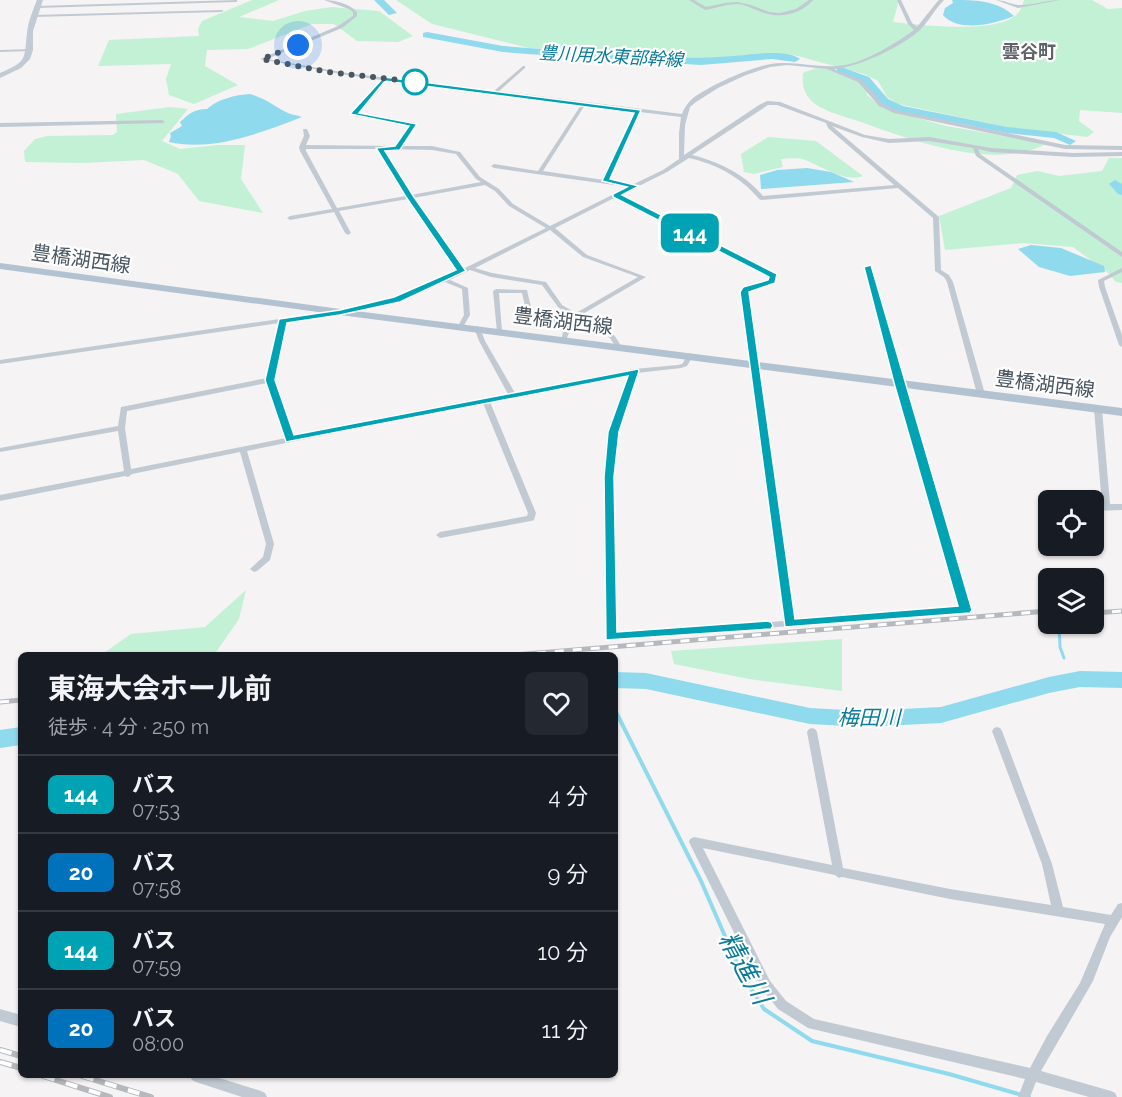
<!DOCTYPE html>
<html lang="ja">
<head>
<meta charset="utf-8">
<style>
  :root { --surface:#171b24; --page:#242831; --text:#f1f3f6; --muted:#9ea1a6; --line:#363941 }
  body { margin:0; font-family:Raleway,"Noto Sans JP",sans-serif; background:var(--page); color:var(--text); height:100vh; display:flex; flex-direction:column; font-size:22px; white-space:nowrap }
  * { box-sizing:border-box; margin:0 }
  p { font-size:20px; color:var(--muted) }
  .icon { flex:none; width:33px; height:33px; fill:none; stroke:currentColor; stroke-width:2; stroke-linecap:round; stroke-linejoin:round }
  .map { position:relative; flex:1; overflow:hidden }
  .drawer { position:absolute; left:18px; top:652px; width:600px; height:426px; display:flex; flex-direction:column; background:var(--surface); border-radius:9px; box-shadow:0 2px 4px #0004 }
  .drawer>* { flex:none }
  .badge { padding:0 12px; border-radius:9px; font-size:21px; line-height:39px }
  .fabs { position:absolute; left:1038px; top:490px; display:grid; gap:12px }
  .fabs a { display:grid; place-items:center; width:66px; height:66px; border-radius:9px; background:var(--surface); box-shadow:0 2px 4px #0004; font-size:30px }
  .you { position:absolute; width:30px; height:30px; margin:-15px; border:4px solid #fff; border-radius:50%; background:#1a73e8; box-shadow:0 0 0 9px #1a73e833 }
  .map>.badge { position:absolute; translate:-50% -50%; box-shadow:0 0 0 3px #fff }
  .round { display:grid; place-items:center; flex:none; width:63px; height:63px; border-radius:9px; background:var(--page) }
  .headline { display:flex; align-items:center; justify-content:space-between; height:102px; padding:0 30px }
  h1 { font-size:28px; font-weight:700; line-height:45px }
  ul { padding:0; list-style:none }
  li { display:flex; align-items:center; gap:18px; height:78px; padding:0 30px; border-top:2px solid var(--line) }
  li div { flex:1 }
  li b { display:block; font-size:22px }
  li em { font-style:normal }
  li .badge { min-width:66px; font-weight:700; text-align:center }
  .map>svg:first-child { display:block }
  .green { fill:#c3f1d5 }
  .water { fill:#90daee }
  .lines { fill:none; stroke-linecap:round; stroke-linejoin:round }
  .stream-far1 { stroke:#90daee; stroke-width:3 }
  .stream { stroke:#90daee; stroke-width:4 }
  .river { fill:#90daee; fill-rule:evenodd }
  .street { fill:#c1cad2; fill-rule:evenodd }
  .secondary { fill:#c1cbd6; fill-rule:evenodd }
  .primary { fill:#b3c2d1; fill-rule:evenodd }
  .rail-far1-casing { stroke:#b5b8bd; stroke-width:5 }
  .rail-casing { stroke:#b5b8bd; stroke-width:6 }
  .rail-far1 { stroke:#fff; stroke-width:3; stroke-dasharray:9; stroke-linecap:butt }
  .rail { stroke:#fff; stroke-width:4; stroke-dasharray:12; stroke-linecap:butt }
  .line { fill:#00a3b4; stroke:#fff; stroke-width:1.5 }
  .walk { stroke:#4a5661; stroke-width:6; stroke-dasharray:0 10.8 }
  .stop-dot { fill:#fff; stroke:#00a3b4; stroke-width:3 }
  .labels { text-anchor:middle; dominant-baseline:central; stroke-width:4.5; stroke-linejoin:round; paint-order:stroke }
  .far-quarter-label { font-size:18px; font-weight:bold; fill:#5f6368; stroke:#fff }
  .far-water-label { font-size:18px; font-style:italic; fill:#0c7c9b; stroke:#fff }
  .street-label { font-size:20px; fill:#4a5661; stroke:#fff }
  .water-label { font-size:21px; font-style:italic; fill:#0c7c9b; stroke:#fff }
  .near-water-label { font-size:26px; font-style:italic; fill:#0c7c9b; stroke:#fff }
</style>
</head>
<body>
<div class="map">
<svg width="1122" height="1097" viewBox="0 0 1122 1097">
  <rect width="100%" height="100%" fill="#f5f3f3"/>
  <g class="green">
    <polygon points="252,0 279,0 239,17 273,21 305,11 332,7 379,11 413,36 398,42 357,41 334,24 312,24 248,49 207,50 205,66 238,85 194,104 169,95 166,79 171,64 98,66 109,40 199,36 198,29 202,21"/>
    <path d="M396,0H899L893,22C921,25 999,35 1018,13C1021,10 1023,4 1024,0H1092L1108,9L1122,8V113L1080,110L1079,121L1094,132L1087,137L1011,128L898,104L887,97L878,81L864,74L790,54L773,53L707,59L529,48L432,24Z"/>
    <path d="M816,68L832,69L866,82L867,95L883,108L946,126L1022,139L1033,138L1048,143C994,172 911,140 858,121C845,117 816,109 809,98C803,90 802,82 803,73Z"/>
    <polygon points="170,107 188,109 162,141 180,149 217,145 245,145 241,179 263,213 199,201 178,174 144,160 83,163 25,162 24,151 35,139 47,136 113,135 117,132 116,114"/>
    <path d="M768,137L816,141L863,176C845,183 821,166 805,160C798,157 788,159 781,159L783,167L754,174L744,172L741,154Z"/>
    <polygon points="1109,158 1122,158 1122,283 1116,282 1106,271 1073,247 1023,243 945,250 939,216 1011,188 1017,175 1038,171 1059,176 1102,171"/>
    <polygon points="246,590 239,619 214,655 101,655 131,634 205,627"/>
    <polygon points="842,639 842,691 749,679 674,664 671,651"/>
  </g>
  <g class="water">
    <path d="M952,0C974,0 997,0 1014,16C994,24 959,33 943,15L945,8L953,3Z"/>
    <path d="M250,94C269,100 274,107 288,113C292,115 297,115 302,117C261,133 212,152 169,142L171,136L170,133L182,126L180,122C189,114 194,109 207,109C218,99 235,95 250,94Z"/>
    <polygon points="807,168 831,172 854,182 761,189 760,175 777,170"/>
    <polygon points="1031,245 1061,248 1104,266 1105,272 1070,276 1039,267 1018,249"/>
  </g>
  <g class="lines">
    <polyline class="stream-far1" points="1059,624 1060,647 1064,658"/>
    <polyline class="stream" points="615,710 701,881 741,973 764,1009 812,1041 949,1074 1029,1097"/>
    <g class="river">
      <polygon points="374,0 384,0 397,13 389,15"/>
      <path d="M427,32L503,46L527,48C595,52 665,62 733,56C750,55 787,48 800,59L795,62L772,59L701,65L527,54L503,52L423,37V33Z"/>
      <polygon points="841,67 869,77 888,99 903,106 1007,127 1056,132 1076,141 1070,145 1054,138 1007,133 896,111 880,103 861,81 837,72 837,68"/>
      <polygon points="1115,180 1122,184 1122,195 1118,194 1109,184"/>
      <polygon points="1080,671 1122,672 1122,688 1080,687 1049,693 941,723 864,727 810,724 646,689 615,688 615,672 646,673 810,708 864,711 941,707 1049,677"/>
      <polygon points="21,727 21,745 0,748 0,730"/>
    </g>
    <g class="street">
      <polygon points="237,0 237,2 235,2 37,8 35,7 37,6"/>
      <path d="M324,0C335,0 350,4 357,12V16L342,28L267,59L347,73L494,91L523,66H525V68L499,91L682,114C684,108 687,104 692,99C710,85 758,63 781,63C802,62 823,69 845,65C867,61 896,43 914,30L908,24L897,0H901L912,23L917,27L937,2L939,0H944C935,9 929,21 920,30C901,47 859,67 834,69L862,80L883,104L896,110L1065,145L1122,146V150L1065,149L894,113L879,106L858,82L827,69L787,65L770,67L746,75L718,88L696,102L690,107L685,125L684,155L759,105L767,101L780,102L865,135L889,139L929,137L991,148L1073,153L1122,152V156L1073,157L991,152L978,149L980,154L1122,252V257L976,156L973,148L929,141L889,143L862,137L832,126L939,217L941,270L949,275L953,282L985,394L981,396L977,394L947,282L944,277L935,271L933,218L898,188L761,200L759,199C741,177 716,164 689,158L667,172L621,195L777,276L774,282L749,290L748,292L793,620L961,607L895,383L865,267L866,266H870L903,383L970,610L969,612L611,640L608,639L607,637L605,477L610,432L630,374L490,402L536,513L534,520L531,521L440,538L436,535L440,532L527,516L528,513L483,403L247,451L274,544L270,560L257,571L254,572L250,569L263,557L266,544L240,452L132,474L128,477L125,476L0,501V495L124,471L118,431L0,452V448L118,426L121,407L267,378L279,323L0,364V360L340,310L395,298L458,271L408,199L339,211L351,233L348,235L345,233L334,212L290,220L287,218L290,216L332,209L300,151L299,147L304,136L303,129H307L310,136L306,145L396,146L410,125L354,116L351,114L381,80L347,75L260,59L338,26L353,16V12L349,9ZM386,80L581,105L538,171L494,164L491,166L494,168L628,187L550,226L513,204L499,189L480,177L460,152L432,146H401L416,124L415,123L358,113ZM585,105L635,111L604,180L543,171ZM768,105H777L826,123L828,128L894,185L763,196C745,174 719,162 692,155ZM640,112L681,117L679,133V159L663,170L634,184L609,181ZM306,149H378L406,196L337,208L306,151ZM383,149L432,150L456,154L476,179L481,182L411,195ZM485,185L495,191L509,206L546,228L463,269L413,198ZM616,197L771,277L769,280L744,288L742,292L784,621L615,633L613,477L618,432L637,373L681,368L687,366L693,356L692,355H688L682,364L678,365L634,369L515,393L485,341L480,328L477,326L474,328L479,341L508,394L293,437L274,380L286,322L340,314L399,301L445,282L462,289L464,315L458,326L459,327H463L470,315L468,288L450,280L470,270L491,277L542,285L558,307L565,312L598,327L610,338L616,347H620L621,346C611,327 600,322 581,315L646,277L587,255L555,228ZM550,230L583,257L638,277L576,313L562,305L546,282L492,273L475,268ZM267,383L286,438L131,469L125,428L127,411Z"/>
      <path d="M689,0H694L706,7L725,3L737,2L751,5L769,12L780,13L796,9L809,0H813C802,13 782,19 765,13C756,11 748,5 738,4C727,4 716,8 705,10Z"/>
      <path d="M996,0C1004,0 1012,5 1020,5C1034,5 1047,0 1060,0L1018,8Z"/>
      <polygon points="223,10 223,11 221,12 33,17 31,16 33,15"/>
      <polygon points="32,49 32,51 30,51 0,52 0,50"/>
      <polygon points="162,120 164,121 164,123 0,127 0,123"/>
      <polygon points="1122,268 1122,272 1104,281 1105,287 1122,335 1122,347 1119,345 1099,287 1098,280"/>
      <polygon points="496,289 527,290 533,316 556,316 569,333 566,340 564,341 561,339 563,333 552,319 528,319 522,293 499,293 502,331 501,332 497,332 493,291"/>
      <polygon points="1095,407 1098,407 1102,409 1110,504 1122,504 1122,510 1094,511 1094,505 1102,505 1094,409"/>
      <path d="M997,727L1000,728L1002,731L1052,864L1063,907L1111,915L1118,904L1122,903V917L1110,937L1093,981L1041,1071L1111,1091L1115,1093L1117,1097H1089L1036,1082L1030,1097H1018L1025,1079L808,1028L778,1009L762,989L689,842L690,839L694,837L832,865L807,732L809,729L812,728L815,729L817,732L843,868L950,889L1051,905L1042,864L992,731L994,728ZM703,848L835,875L839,878L842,877L950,899L1105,924L1080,983L1047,1036L1030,1068L814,1019L786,1001L770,981Z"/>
      <polygon points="0,1009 21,1015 21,1027 0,1021"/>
      <polygon points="190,1076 213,1076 261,1091 265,1093 267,1097 242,1097 196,1082 192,1080"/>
    </g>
    <path class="secondary" d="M37,0H43L33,31V50L30,59L21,68L0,78V73C27,61 24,61 27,33C28,22 33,10 37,0Z"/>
    <polygon class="primary" points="0,263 340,309 1122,408 1122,416 340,315 0,269"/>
    <defs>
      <g id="rail-far1">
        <polyline points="1094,613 1122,611"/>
        <polyline points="501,656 1048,611"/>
        <polyline points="0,702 21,700"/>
      </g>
      <g id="rail">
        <polyline points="0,1050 21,1056"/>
        <polyline points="0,1062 21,1068"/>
        <polyline points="43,1076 110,1097"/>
        <polyline points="82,1076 151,1097"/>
      </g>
    </defs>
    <use href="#rail-far1" class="rail-far1-casing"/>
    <use href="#rail" class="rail-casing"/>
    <use href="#rail-far1" class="rail-far1"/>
    <use href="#rail" class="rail"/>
  </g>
  <polygon class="line" points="384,77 641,110 610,179 639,186 622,195 777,274 775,283 749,292 795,619 958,606 894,383 864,267 871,265 972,610 970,613 785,627 740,292 743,287 768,280 769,277 613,197 613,194 627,187 602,181 634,113 385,81 359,113 417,124 400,150 385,151 414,197 466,271 400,302 340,315 287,323 275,380 294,435 638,369 639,371 619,432 614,477 617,632 767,621 771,622 773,626 771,629 606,640 604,477 608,432 628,376 286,442 265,380 279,319 340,310 394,297 456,270 406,197 376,148 395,146 409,126 350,114"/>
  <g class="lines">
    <polyline class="walk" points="298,45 262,59 328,72 417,82 415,82"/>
  </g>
  <circle class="stop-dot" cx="415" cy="82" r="12"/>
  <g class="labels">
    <g class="far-quarter-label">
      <text x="1029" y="51">雲谷町</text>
    </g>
    <g class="far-water-label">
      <text transform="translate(611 56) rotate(3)">豊川用水東部幹線</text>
    </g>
    <g class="street-label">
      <text transform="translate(81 259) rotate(8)">豊橋湖西線</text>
      <text transform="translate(563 321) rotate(7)">豊橋湖西線</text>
      <text transform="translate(1045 384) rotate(7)">豊橋湖西線</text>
    </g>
    <g class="water-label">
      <text x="869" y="717">梅田川</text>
    </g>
    <g class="near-water-label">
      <text transform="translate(745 968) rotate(61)">精進川</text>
    </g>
  </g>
</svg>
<div class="fabs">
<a><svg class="icon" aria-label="locate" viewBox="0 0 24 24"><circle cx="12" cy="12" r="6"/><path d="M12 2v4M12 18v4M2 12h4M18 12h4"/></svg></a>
<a><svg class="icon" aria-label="layers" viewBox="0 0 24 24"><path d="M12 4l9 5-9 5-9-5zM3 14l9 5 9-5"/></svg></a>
</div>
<div class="you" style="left:298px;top:45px"></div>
<b class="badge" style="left:690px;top:233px;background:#00a3b4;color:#fff">144</b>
<section class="drawer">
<div class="headline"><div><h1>東海大会ホール前</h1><p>徒歩 · 4 分 · 250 m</p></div><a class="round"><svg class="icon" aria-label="heart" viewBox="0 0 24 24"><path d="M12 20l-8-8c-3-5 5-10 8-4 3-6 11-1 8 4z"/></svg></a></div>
<ul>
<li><span class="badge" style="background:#00a3b4;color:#fff">144</span><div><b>バス</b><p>07:53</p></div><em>4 分</em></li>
<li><span class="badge" style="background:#0072bc;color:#fff">20</span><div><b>バス</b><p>07:58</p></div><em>9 分</em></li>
<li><span class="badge" style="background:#00a3b4;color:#fff">144</span><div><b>バス</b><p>07:59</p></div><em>10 分</em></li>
<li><span class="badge" style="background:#0072bc;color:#fff">20</span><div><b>バス</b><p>08:00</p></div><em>11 分</em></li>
</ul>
</section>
</div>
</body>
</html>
